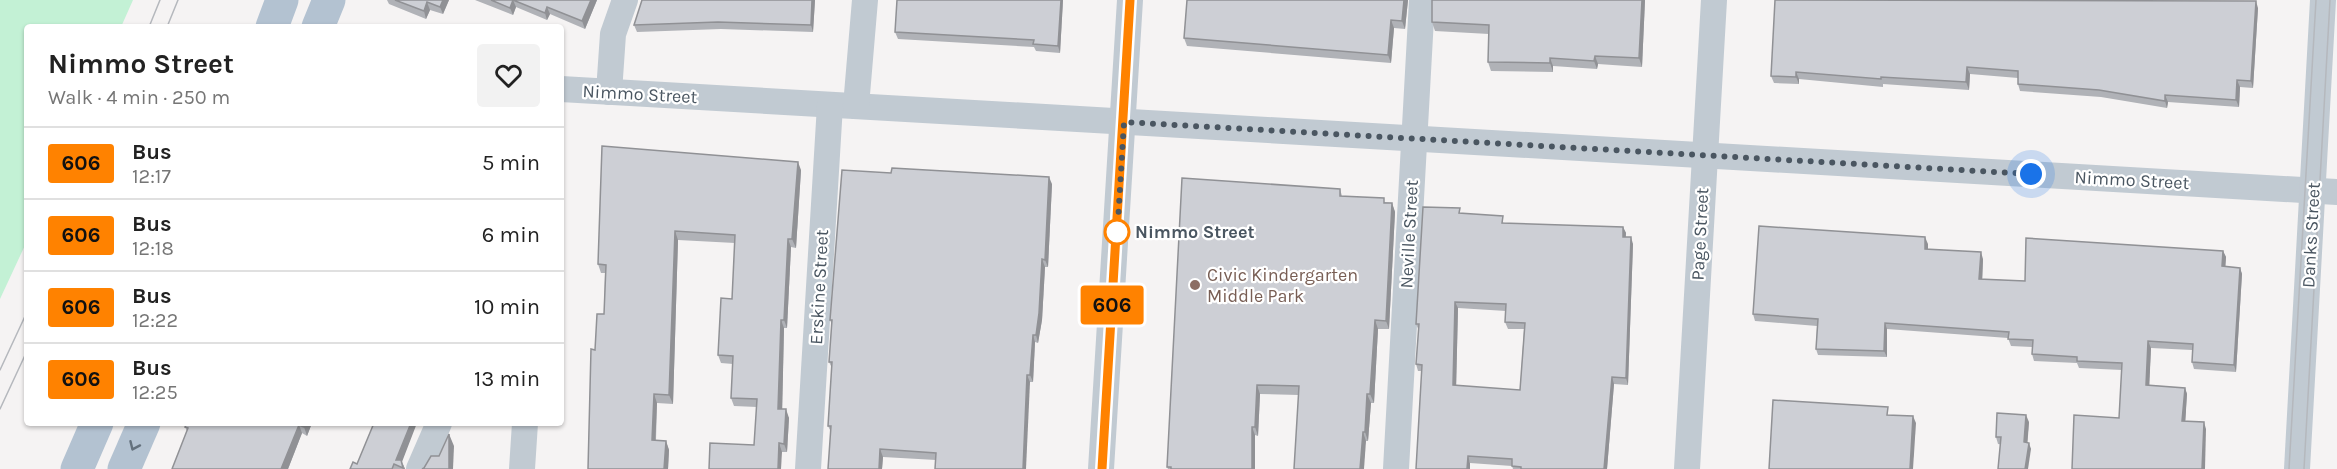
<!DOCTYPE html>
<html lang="en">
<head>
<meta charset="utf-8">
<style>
  :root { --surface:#fff; --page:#f2f2f2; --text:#222; --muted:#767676; --line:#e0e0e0 }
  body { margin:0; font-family:Karla,sans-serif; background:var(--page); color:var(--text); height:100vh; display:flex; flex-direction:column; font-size:22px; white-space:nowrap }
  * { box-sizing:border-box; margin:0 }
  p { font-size:20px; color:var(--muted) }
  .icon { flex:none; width:33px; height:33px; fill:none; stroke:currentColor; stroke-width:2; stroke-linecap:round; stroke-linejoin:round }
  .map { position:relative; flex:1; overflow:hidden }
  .panel { position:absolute; left:24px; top:24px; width:540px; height:402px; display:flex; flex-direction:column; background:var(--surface); border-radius:6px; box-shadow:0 2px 4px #0004 }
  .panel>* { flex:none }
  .badge { padding:0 12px; border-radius:4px; font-size:21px; line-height:39px }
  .you { position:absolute; width:30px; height:30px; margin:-15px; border:4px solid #fff; border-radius:50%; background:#1a73e8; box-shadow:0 0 0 9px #1a73e833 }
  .map>.badge { position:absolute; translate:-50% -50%; box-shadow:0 0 0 3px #fff }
  .round { display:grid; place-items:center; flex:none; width:63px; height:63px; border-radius:6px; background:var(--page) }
  .overview { display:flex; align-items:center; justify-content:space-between; height:102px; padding:0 24px }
  h1 { font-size:28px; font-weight:700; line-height:45px }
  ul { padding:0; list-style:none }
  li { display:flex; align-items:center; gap:18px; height:72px; padding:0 24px; border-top:2px solid var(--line) }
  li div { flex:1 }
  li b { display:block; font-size:22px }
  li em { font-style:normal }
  li .badge { min-width:66px; font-weight:700; text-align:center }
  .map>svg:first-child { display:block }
  .green { fill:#c3f1d5 }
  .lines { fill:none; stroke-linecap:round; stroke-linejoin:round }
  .street { stroke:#c1cad2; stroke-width:26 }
  .primary { stroke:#b3c2d1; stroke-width:33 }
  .tram { stroke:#b5b8bd; stroke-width:1.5 }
  .wall { fill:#b0b2b7; fill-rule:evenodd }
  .shaded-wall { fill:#909195 }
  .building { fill:#cdcfd5; stroke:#909195; stroke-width:1.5; fill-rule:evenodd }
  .oneway { stroke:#64717d }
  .line-casing { stroke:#fff; stroke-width:14 }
  .line { stroke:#ff8200; stroke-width:9 }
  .walk { stroke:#4a5661; stroke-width:6; stroke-dasharray:0 10.8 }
  .stop-dot { fill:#fff; stroke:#ff8200; stroke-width:3 }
  .education-dot { fill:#8d6e63; stroke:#fff; stroke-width:2 }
  .labels { text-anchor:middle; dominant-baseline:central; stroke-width:4.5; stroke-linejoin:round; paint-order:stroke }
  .street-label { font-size:18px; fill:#4a5661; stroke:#fff }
  .stop-label { font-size:18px; font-weight:bold; fill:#4a5661; stroke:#fff; text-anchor:start }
  .education-label { font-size:18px; fill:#785e54; stroke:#fff; text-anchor:start }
</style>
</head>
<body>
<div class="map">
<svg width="2337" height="469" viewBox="0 0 2337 469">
  <rect width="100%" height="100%" fill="#f5f3f3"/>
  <polygon class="green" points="0,0 133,0 121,27 27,27 27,241 0,299"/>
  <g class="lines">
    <g class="street">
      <polyline points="561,89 2337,192"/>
      <polyline points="609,92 613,34 625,0"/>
      <polyline points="856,106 865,0"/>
      <polyline points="419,469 439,423"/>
      <polyline points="522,469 525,423"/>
      <polyline points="808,469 830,105"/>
      <polyline points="1101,469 1130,0"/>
      <polyline points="1396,469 1422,0"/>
      <polyline points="1687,469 1714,0"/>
      <polyline points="2297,469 2323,0"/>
    </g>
    <g class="primary">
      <polyline points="272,27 282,0"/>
      <polyline points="318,27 329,0"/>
      <polyline points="77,469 97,423"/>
      <polyline points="124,469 144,423"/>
    </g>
    <g class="tram">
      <polyline points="149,27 160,0"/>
      <polyline points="167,27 178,0"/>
      <polyline points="0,370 27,312"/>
      <polyline points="0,409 27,351"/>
      <polyline points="2289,469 2316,0"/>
      <polyline points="2304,469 2330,0"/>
    </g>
  </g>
  <g class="wall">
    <polygon points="387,0 449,0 443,14 430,10 426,19 389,4"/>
    <polygon points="475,0 597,0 585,29 550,14 547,20 516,7 513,15"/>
    <polygon points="815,0 813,32 721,29 637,32 634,25"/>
    <polygon points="897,0 1063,0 1060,53 1036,51 1034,47 898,39 895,32"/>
    <polygon points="1187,0 1408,0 1405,29 1394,28 1391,63 1187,46 1184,38"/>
    <polygon points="1432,0 1645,0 1642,67 1598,64 1597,69 1553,66 1553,72 1491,71 1488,62 1489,34 1435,31 1432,22"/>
    <polygon points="2258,8 2253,88 2240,87 2239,107 2168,102 2167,108 2101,97 2020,91 2018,84 2018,78 1970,74 1969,90 1883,84 1883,87 1799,79 1799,84 1774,83 1771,76"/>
    <polygon points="801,170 796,248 791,247 787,328 784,328 782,409 789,418 787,452 782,452 754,445 757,407 734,406 731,398 733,364 721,363 718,355 732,299 735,243 678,240 673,404 657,403 656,440 666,441 669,450 668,469 588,469 595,350 604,314 605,273 601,273 598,264"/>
    <polygon points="1052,184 1048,267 1045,267 1042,320 1038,343 1035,342 1033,382 1030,382 936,460 883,457 882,469 828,469 831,432 828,426 832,368 829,362 832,325 830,320"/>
    <polygon points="1340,189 1342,196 1392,203 1395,212 1389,329 1378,329 1374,403 1371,403 1368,441 1366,441 1299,395 1260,394 1258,436 1255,435 1255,469 1168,469 1167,467"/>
    <path d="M1462,213L1505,223L1623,227L1626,233V237L1633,244L1628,385L1614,384L1607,469H1513L1512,466L1470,463L1422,371H1418L1416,364L1419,331L1416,324ZM1458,308L1506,311L1505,322L1508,329H1524L1520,390L1456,386Z"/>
    <polygon points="1928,244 1928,249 1983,259 1982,279 2025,281 2223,251 2226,257 2225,267 2240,268 2242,274 2236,372 2194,369 2192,362 2192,350 2151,348 2149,385 2185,388 2187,394 2185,421 2206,429 2119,418 2122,370 2079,368 2077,363 2034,361 2032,354 2032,347 2011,346 2008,338 1887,329 1887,357 1818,355 1816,349 1817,326 1755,321 1753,314"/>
    <polygon points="2029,422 2027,443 2031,449 1998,444 1996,437"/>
    <polygon points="187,423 312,423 307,436 302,433 288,469 172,469 187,431 185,427"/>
    <polygon points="402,462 405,469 350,469 357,464"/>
  </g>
  <g class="shaded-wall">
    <polygon points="443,0 449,0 443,14 440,7"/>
    <polygon points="513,0 516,7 513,15 510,8"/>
    <polygon points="591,0 597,0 585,29 582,21"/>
    <polygon points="812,0 815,0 813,32 811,25"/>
    <polygon points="1061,0 1063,0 1060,53 1058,46"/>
    <polygon points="1404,0 1408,0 1405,29 1402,21"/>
    <polygon points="1642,0 1645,0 1642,67 1639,58"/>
    <polygon points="2256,1 2258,8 2253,88 2251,81"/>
    <polygon points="427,2 430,10 426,19 424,11"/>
    <polygon points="547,7 550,14 547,20 545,13"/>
    <polygon points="1391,20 1394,28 1391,63 1388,55"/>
    <polygon points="1595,56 1598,64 1597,69 1594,61"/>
    <polygon points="1550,58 1553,66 1553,72 1550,63"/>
    <polygon points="1967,67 1970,74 1969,90 1966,82"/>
    <polygon points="1796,72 1799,79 1799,84 1796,77"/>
    <polygon points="2237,80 2240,87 2239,107 2236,100"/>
    <polygon points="2165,95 2168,102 2167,108 2165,101"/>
    <polygon points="798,162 801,170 796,248 792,239"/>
    <polygon points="1049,177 1052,184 1048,267 1045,260"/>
    <polygon points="1392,203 1395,212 1389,329 1386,321"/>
    <polygon points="1623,227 1626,233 1625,243 1623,237"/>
    <polygon points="675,231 678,240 673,404 669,395"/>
    <polygon points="1631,237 1633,244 1628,385 1626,378"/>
    <polygon points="1925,237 1928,244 1928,255 1925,249"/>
    <polygon points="788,239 791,247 787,328 784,320"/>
    <polygon points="2223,251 2226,257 2225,273 2222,266"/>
    <polygon points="1981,252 1983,259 1982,286 1979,279"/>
    <polygon points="1042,259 1045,267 1042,320 1038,343 1036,335"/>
    <polygon points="2240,268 2242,274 2236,372 2234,365"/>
    <polygon points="1455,302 1458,308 1456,392 1453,385"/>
    <polygon points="781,320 784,328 782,418 778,409"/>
    <polygon points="1375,320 1378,329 1374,403 1370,394"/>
    <polygon points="1885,323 1887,329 1887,357 1884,351"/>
    <polygon points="1033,335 1035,342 1033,382 1030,375"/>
    <polygon points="2148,341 2151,348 2149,392 2146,385"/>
    <polygon points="1027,375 1030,382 1026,469 1023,469"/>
    <polygon points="1612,377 1614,384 1607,469 1604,469"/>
    <polygon points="1257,385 1260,394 1258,436 1255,427"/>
    <polygon points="2185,388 2187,394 2185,427 2182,421"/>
    <polygon points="654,394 657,403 655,449 652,440"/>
    <polygon points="1367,394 1371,403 1368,441 1365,432"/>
    <polygon points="786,409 789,418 787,452 784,444"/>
    <polygon points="2026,415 2029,422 2027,449 2024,442"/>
    <polygon points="1913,416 1916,423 1913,469 1910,469"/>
    <polygon points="2204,422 2206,429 2205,469 2202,469"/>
    <polygon points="306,423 312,423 307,436 304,427"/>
    <polygon points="411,423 417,423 402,462 405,469 404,469 402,462 396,460"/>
    <polygon points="299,425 302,433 288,469 281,469"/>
    <polygon points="1252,427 1255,435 1255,469 1252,469"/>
    <polygon points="1363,432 1366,441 1364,469 1360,469"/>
    <polygon points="449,434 454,446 453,469 449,469"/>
    <polygon points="666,441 669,450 668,469 664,469"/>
    <polygon points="779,443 782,452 781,469 778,469"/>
    <polygon points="2029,443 2031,449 2028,469 2025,469"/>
    <polygon points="880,449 883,457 882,469 879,469"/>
    <polygon points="1468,456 1470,463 1470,469 1467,469"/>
  </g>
  <g class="building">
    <polygon points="395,0 443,0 440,7 427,2 424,11"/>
    <polygon points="491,0 513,0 510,8"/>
    <polygon points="513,0 591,0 582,21 547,7 545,13"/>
    <polygon points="642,0 812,0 811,25 718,22 634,25"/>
    <polygon points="897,0 1061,0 1058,46 1033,44 1034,40 895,32"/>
    <polygon points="1187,0 1404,0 1402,21 1391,20 1388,55 1184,38"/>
    <polygon points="1432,0 1642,0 1639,58 1595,56 1594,61 1550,58 1550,63 1488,62 1489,25 1432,22"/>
    <polygon points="1775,0 2256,1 2251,81 2237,80 2236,100 2165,95 2165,101 2099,90 2018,84 2018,71 1967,67 1966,82 1881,77 1881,79 1796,72 1796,77 1771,76"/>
    <polygon points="602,146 798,162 792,239 788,239 784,320 781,320 778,409 786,409 784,444 779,443 778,469 709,469 710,443 754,445 757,399 731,398 733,356 718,355 721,298 732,299 735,235 675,231 669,395 654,394 652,440 666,441 664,469 588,469 591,349 595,350 597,314 604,314 606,265 598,264"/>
    <polygon points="892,168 1049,177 1045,260 1042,259 1039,313 1036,335 1033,335 1030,375 1027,375 1023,469 935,469 936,453 880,449 879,469 828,469 831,426 828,426 832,362 829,362 832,320 830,320 842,170 891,173"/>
    <polygon points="1182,178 1340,189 1340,196 1384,198 1384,203 1392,203 1386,321 1375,320 1370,394 1367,394 1365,432 1363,432 1360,469 1294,469 1299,386 1257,385 1255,427 1252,427 1252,469 1171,469 1171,467 1167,467"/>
    <path d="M1423,207L1460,208L1459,213L1503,216L1502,223L1623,227V237H1631L1626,378L1612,377L1604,469H1521V467L1512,466V459L1468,456L1467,469H1416L1422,365L1416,364L1419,324H1416ZM1455,302L1506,304L1505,322L1525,323L1520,390L1453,385Z"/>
    <polygon points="1759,226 1925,237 1925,249 1981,252 1979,279 2025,281 2026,238 2223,251 2222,266 2240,268 2234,365 2192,362 2193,344 2148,341 2146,385 2185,388 2182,421 2204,422 2202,469 2072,469 2074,415 2119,418 2122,363 2077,361 2077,357 2032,354 2033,340 2008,339 2009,332 1885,323 1884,351 1816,349 1818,319 1753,314"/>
    <polygon points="1773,400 1888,407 1887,415 1913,416 1910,469 1769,469"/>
    <polygon points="1997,413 2026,415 2024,442 2029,443 2025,469 1998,469 2001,437 1996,437"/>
    <polygon points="187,423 306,423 304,427 299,425 281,469 172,469 188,428 185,427"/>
    <polygon points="374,423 411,423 396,460 401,460 403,468 394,464 392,469 350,469 353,462 357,464"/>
    <polygon points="449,434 449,469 422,469 424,468 431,456 439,456"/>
  </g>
  <defs><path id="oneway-chevron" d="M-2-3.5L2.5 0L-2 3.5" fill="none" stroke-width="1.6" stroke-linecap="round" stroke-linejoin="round" transform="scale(1.5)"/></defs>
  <use class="oneway" href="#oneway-chevron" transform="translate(134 446) rotate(114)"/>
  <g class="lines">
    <defs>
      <polyline id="line" points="1102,469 1130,0"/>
    </defs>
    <use href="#line" class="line-casing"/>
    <use href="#line" class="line"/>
    <polyline class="walk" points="1117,232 1117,238 1124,122 2031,174"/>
  </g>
  <circle class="stop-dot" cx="1117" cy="232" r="12"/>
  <circle class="education-dot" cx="1195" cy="285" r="6"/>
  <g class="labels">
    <g class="street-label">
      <text transform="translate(640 94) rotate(3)">Nimmo Street</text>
      <text transform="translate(2132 180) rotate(3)">Nimmo Street</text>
      <text transform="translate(1409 234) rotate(-87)">Neville Street</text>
      <text transform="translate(1700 234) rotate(-87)">Page Street</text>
      <text transform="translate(2311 235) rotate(-87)">Danks Street</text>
      <text transform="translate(819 287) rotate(-87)">Erskine Street</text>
    </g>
    <g class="stop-label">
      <text x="1135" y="232">Nimmo Street</text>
    </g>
    <g class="education-label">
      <text x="1207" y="275">Civic Kindergarten<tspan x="1207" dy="21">Middle Park</tspan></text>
    </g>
  </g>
</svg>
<div class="you" style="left:2031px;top:174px"></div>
<b class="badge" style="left:1112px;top:305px;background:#ff8200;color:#111">606</b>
<section class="panel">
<div class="overview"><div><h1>Nimmo Street</h1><p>Walk · 4 min · 250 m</p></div><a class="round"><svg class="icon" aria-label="heart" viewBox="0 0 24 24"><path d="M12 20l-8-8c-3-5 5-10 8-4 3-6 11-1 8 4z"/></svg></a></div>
<ul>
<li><span class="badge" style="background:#ff8200;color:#111">606</span><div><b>Bus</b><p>12:17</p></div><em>5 min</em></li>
<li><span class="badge" style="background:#ff8200;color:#111">606</span><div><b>Bus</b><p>12:18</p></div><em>6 min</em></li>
<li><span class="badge" style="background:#ff8200;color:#111">606</span><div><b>Bus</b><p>12:22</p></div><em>10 min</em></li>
<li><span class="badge" style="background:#ff8200;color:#111">606</span><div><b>Bus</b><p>12:25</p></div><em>13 min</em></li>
</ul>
</section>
</div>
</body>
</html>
